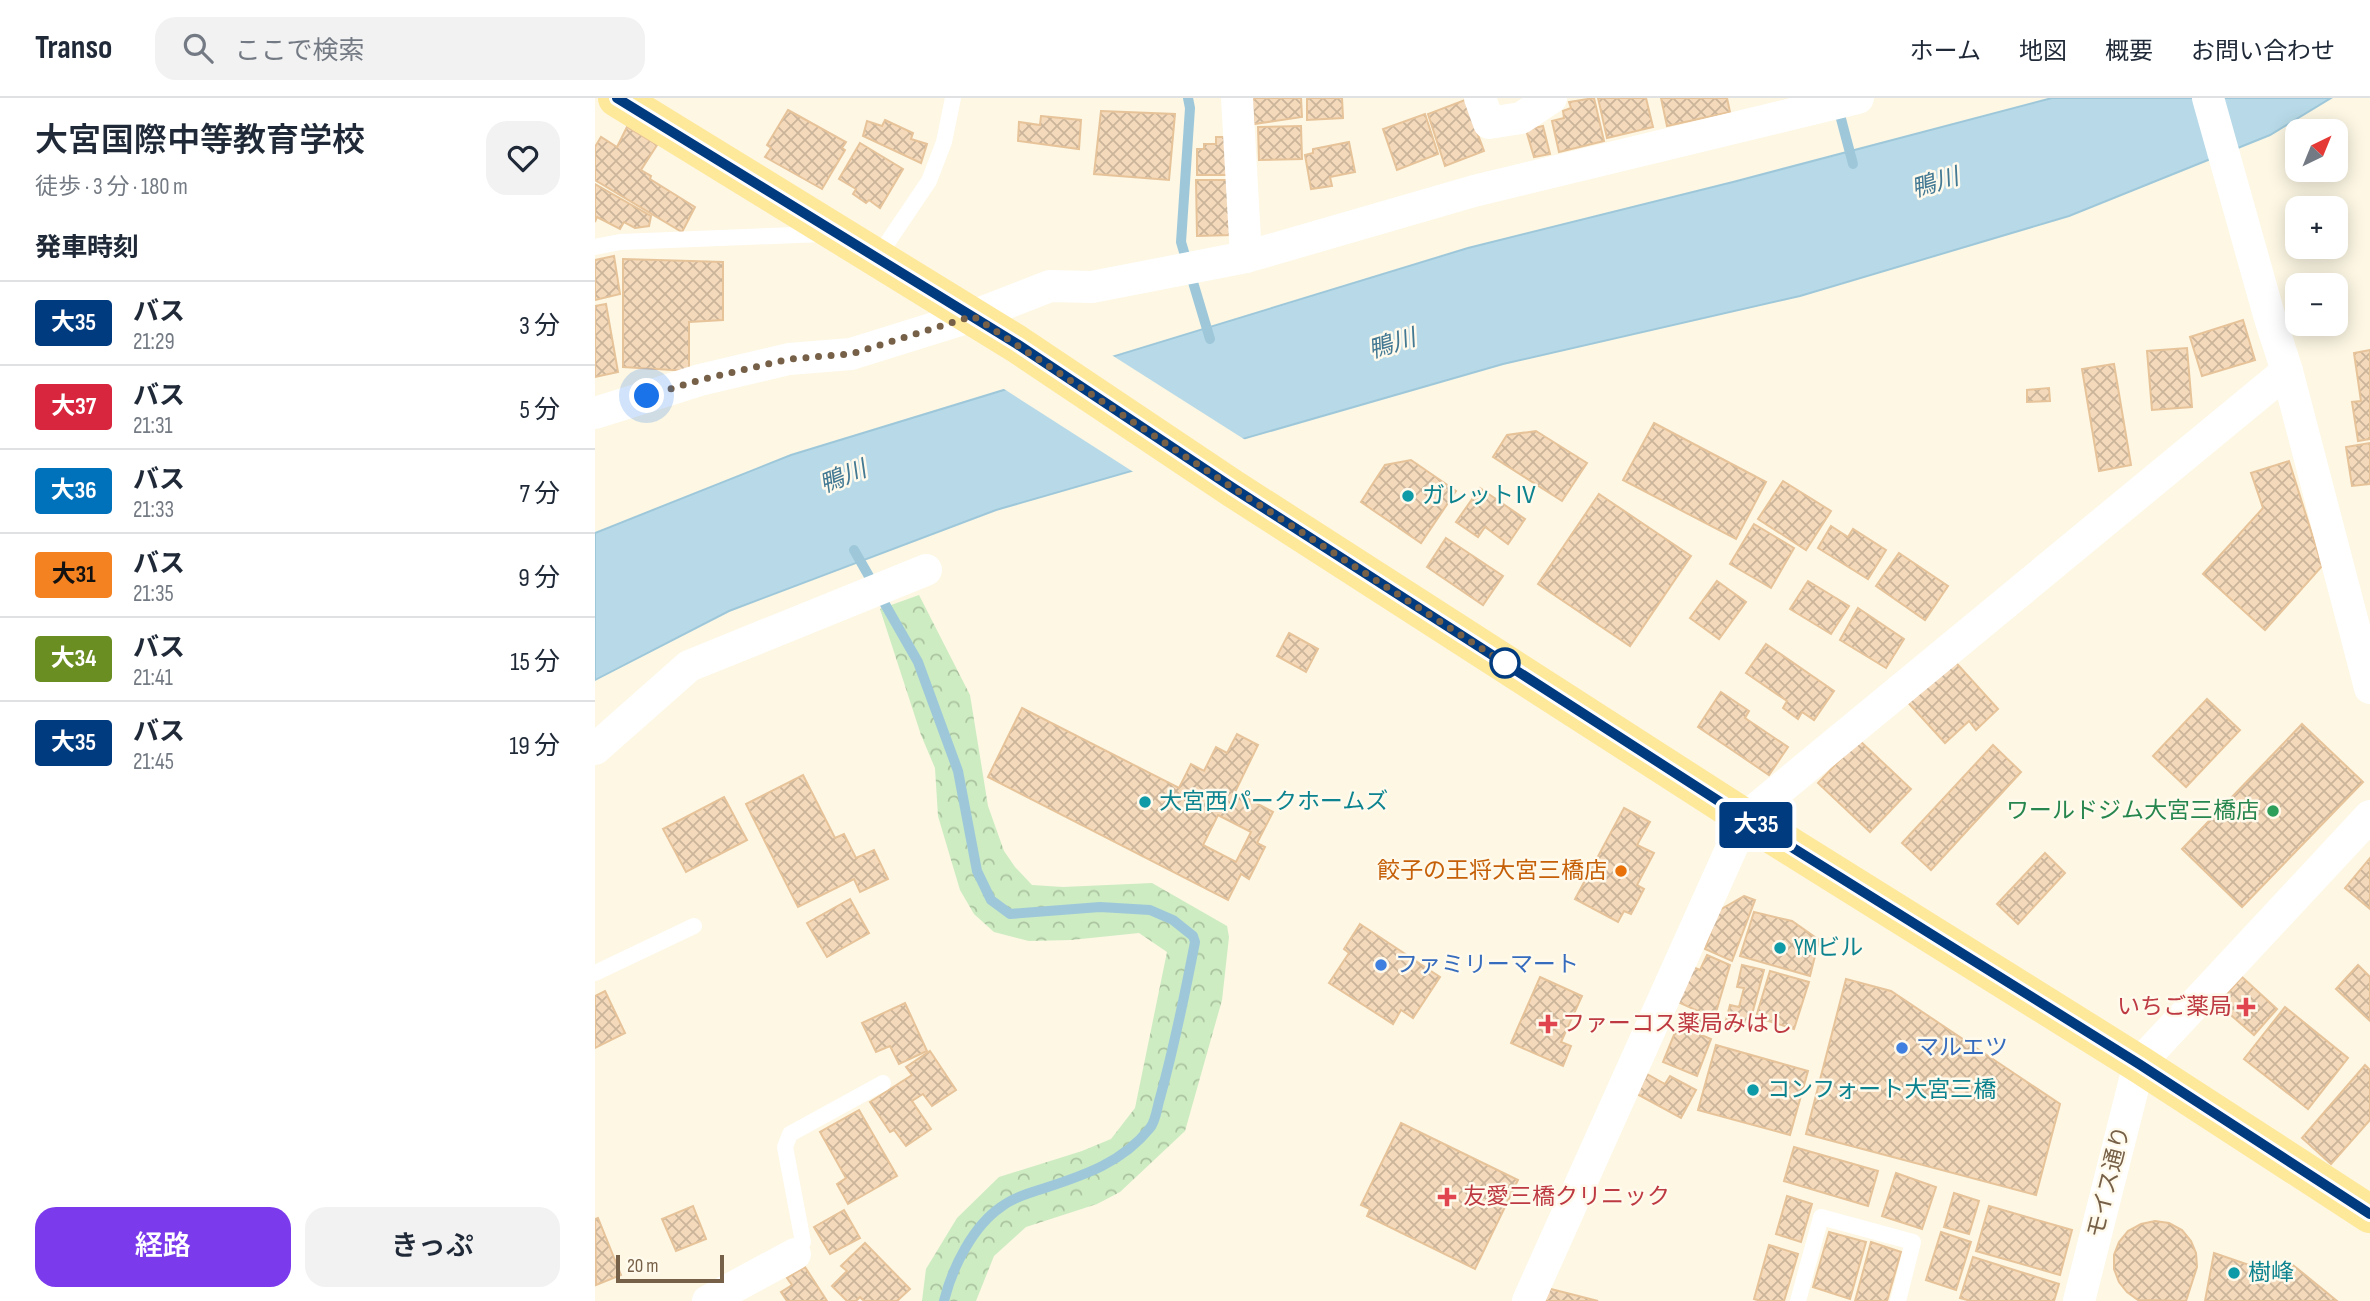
<!DOCTYPE html>
<html lang="ja">
<head>
<meta charset="utf-8">
<style>
  :root { --surface:#fff; --page:#f2f2f3; --text:#1f2937; --muted:#747a83; --line:#e0e1e3; --accent:#7c3aed }
  body { margin:0; font-family:"Sofia Sans Condensed","Noto Sans JP",sans-serif; background:var(--page); color:var(--text); height:100vh; display:flex; flex-direction:column; font-size:26px; white-space:nowrap }
  * { box-sizing:border-box; margin:0 }
  p { font-size:23px; color:var(--muted) }
  .icon { flex:none; width:38px; height:38px; fill:none; stroke:currentColor; stroke-width:2; stroke-linecap:round; stroke-linejoin:round }
  .map { position:relative; flex:1; overflow:hidden }
  .side { display:flex; flex-direction:column; background:var(--surface); width:595px }
  .side>* { flex:none }
  .badge { padding:0 14px; border-radius:5px; font-size:24px; line-height:46px }
  .needle { width:46px; rotate:43deg }
  .tools { position:absolute; left:1690px; top:21px; display:grid; gap:14px }
  .tools a { display:grid; place-items:center; width:63px; height:63px; border-radius:14px; background:var(--surface); box-shadow:0 4px 18px #0003; font-size:35px }
  .scale { position:absolute; left:21px; bottom:18px; width:108px; box-sizing:border-box; padding-left:7px; border:4px solid #776048; border-top:0; font-size:19px; line-height:24px; white-space:nowrap; color:#776048; -webkit-text-stroke:5px #fffaec; paint-order:stroke }
  .you { position:absolute; width:35px; height:35px; margin:-18px; border:5px solid #fff; border-radius:50%; background:#1a73e8; box-shadow:0 0 0 10px #1a73e833 }
  .map>.badge { position:absolute; translate:-50% -50%; box-shadow:0 0 0 4px #fff }
  h2 { padding:0 35px; font-size:26px; line-height:63px }
  .round { display:grid; place-items:center; flex:none; width:74px; height:74px; border-radius:21px; background:var(--page) }
  .headline { display:flex; align-items:center; justify-content:space-between; height:119px; padding:0 35px }
  h1 { font-size:33px; font-weight:600; line-height:52px }
  .button { display:flex; gap:14px; margin-top:auto; padding:14px 35px }
  .button a { flex:1; height:80px; border-radius:21px; background:var(--accent); color:#fff; font-size:28px; font-weight:600; line-height:80px; text-align:center }
  .button a+a { background:var(--page); color:var(--text) }
  ul { padding:0; list-style:none }
  li { display:flex; align-items:center; gap:21px; height:84px; padding:0 35px; border-top:2px solid var(--line) }
  li div { flex:1 }
  li b { display:block; font-size:26px }
  li em { font-style:normal }
  li .badge { min-width:77px; font-weight:700; text-align:center }
  header { display:flex; align-items:center; gap:42px; box-sizing:border-box; height:98px; padding:0 35px; background:var(--surface); border-bottom:2px solid var(--line) }
  header strong { font-size:33px }
  nav { display:flex; gap:38px; margin-inline-start:auto; font-size:24px }
  .search { width:490px; height:63px; background:var(--page); display:flex; align-items:center; gap:18px; box-sizing:border-box; padding:0 24px; border-radius:21px; color:var(--muted); font-size:26px }
  main { display:flex; flex:1; min-height:0 }
  .map>svg:first-child { display:block }
  .forest { fill:url(#forest-crowns) }
  .water { fill:#b8dae8; stroke:#9ec8da; stroke-width:2 }
  .pier { fill:#fdf7e4 }
  .lines { fill:none; stroke-linecap:round; stroke-linejoin:round }
  .stream { stroke:#9ec8da; stroke-width:10 }
  .building { fill:url(#building-cross-hatch); stroke:#e7c39a; stroke-width:2; fill-rule:evenodd }
  .lane { stroke:#fff; stroke-width:16 }
  .street { stroke:#fff; stroke-width:32 }
  .primary { stroke:#fee89a; stroke-width:38 }
  .line-casing { stroke:#fff; stroke-width:16 }
  .line { stroke:#003b80; stroke-width:10 }
  .walk { stroke:#776048; stroke-width:7; stroke-dasharray:0 12.6 }
  .culture-dot { fill:#0f9aa8; stroke:#fffaec; stroke-width:2.5 }
  .stop-dot { fill:#fff; stroke:#003b80; stroke-width:3.5 }
  .leisure-dot { fill:#2e9e5b; stroke:#fffaec; stroke-width:2.5 }
  .food-dot { fill:#e8710a; stroke:#fffaec; stroke-width:2.5 }
  .shop-dot { fill:#3f7fe0; stroke:#fffaec; stroke-width:2.5 }
  .health-dot { fill:#e0444e; stroke:#fffaec; stroke-width:2.5 }
  .labels { text-anchor:middle; dominant-baseline:central; stroke-width:5; stroke-linejoin:round; paint-order:stroke }
  .culture-label { font-size:23px; fill:#0d838f; stroke:#fffaec; text-anchor:start }
  .leisure-label { font-size:23px; fill:#27864d; stroke:#fffaec; text-anchor:end }
  .food-label { font-size:23px; fill:#c56008; stroke:#fffaec; text-anchor:end }
  .shop-label { font-size:23px; fill:#366cbe; stroke:#fffaec; text-anchor:start }
  .health-label { font-size:23px; fill:#be3a42; stroke:#fffaec; text-anchor:start }
  .street-label { font-size:23px; fill:#776048; stroke:#fffaec }
  .water-label { font-size:24px; font-style:italic; fill:#437993; stroke:#fffaec }
</style>
</head>
<body>
<header>
<strong>Transo</strong>
<div class="search"><svg class="icon" aria-label="search" viewBox="0 0 24 24"><circle cx="10" cy="10" r="6"/><path d="M15 15l6 6"/></svg>ここで検索</div>
<nav><a>ホーム</a><a>地図</a><a>概要</a><a>お問い合わせ</a></nav>
</header>
<main>
<section class="side">
<div class="headline"><div><h1>大宮国際中等教育学校</h1><p>徒歩 · 3 分 · 180 m</p></div><a class="round"><svg class="icon" aria-label="heart" viewBox="0 0 24 24"><path d="M12 20l-8-8c-3-5 5-10 8-4 3-6 11-1 8 4z"/></svg></a></div>
<h2>発車時刻</h2>
<ul>
<li><span class="badge" style="background:#003b80;color:#fff">大35</span><div><b>バス</b><p>21:29</p></div><em>3 分</em></li>
<li><span class="badge" style="background:#d7263d;color:#fff">大37</span><div><b>バス</b><p>21:31</p></div><em>5 分</em></li>
<li><span class="badge" style="background:#0072bc;color:#fff">大36</span><div><b>バス</b><p>21:33</p></div><em>7 分</em></li>
<li><span class="badge" style="background:#f58220;color:#111">大31</span><div><b>バス</b><p>21:35</p></div><em>9 分</em></li>
<li><span class="badge" style="background:#6b8e23;color:#fff">大34</span><div><b>バス</b><p>21:41</p></div><em>15 分</em></li>
<li><span class="badge" style="background:#003b80;color:#fff">大35</span><div><b>バス</b><p>21:45</p></div><em>19 分</em></li>
</ul>
<div class="button"><a>経路</a><a>きっぷ</a></div>
</section>
<div class="map">
<svg width="1775" height="1203" viewBox="0 0 1775 1203">
  <defs>
    <pattern id="forest-crowns" width="20" height="18" patternUnits="userSpaceOnUse" patternTransform="scale(1.75)"><rect width="20" height="18" fill="#cdecc2"/><path d="M2 6a3 3 0 1 1 6 0M12 15a3 3 0 1 1 6 0" fill="none" stroke="#abc3a0"/></pattern>
    <pattern id="building-cross-hatch" width="8" height="8" patternUnits="userSpaceOnUse" patternTransform="scale(1.75)"><rect width="8" height="8" fill="#f4dabb"/><path d="M0 0l8 8M0 8l8-8" fill="none" stroke="#cab49a"/></pattern>
  </defs>
  <rect width="100%" height="100%" fill="#fdf7e4"/>
  <polygon class="forest" points="324,497 375,597 393,708 409,753 420,769 437,787 468,789 557,785 632,828 634,839 627,902 590,1033 525,1094 502,1106 431,1129 399,1158 381,1203 327,1203 331,1171 362,1120 404,1079 487,1053 516,1041 540,1010 572,854 544,835 476,842 434,843 399,834 379,816 365,792 343,718 340,670 326,637 285,511"/>
  <polygon class="water" points="1457,0 1736,0 1675,37 1474,118 1205,198 908,266 401,412 134,513 0,582 0,435 196,357 873,150 1138,84"/>
  <polygon class="pier" points="515,256 652,343 540,375 406,289"/>
  <g class="lines">
    <g class="stream">
      <polyline points="593,0 595,10 586,144 615,241"/>
      <polyline points="1245,17 1258,66"/>
      <path d="M259,452L323,564L363,673L382,773L396,802L415,816L505,809L555,812L578,822L598,838L600,844C590,896 579,949 565,1000C562,1009 561,1023 555,1030C528,1064 490,1077 450,1090C435,1095 419,1099 406,1109C378,1128 357,1170 349,1203"/>
    </g>
  </g>
  <g class="building">
    <polygon points="661,0 706,0 707,19 659,26 657,2"/>
    <polygon points="712,0 747,0 748,20 712,22"/>
    <polygon points="999,0 1009,43 964,54 957,23 969,20 968,13 976,10 974,4"/>
    <polygon points="1003,0 1051,0 1058,29 1012,40"/>
    <polygon points="1066,0 1132,0 1135,14 1072,28"/>
    <polygon points="870,2 889,53 850,68 833,16"/>
    <polygon points="193,12 251,44 247,50 250,52 227,91 170,59 176,50 172,47"/>
    <polygon points="506,13 580,16 574,82 499,76"/>
    <polygon points="830,16 843,56 802,72 788,31"/>
    <polygon points="446,18 486,22 484,51 423,43 424,24 445,27"/>
    <polygon points="290,22 318,35 316,41 332,46 326,65 268,38 272,23 287,28"/>
    <polygon points="706,28 707,61 664,62 663,29"/>
    <polygon points="948,28 955,56 939,59 931,32"/>
    <polygon points="32,29 62,47 46,72 56,78 55,81 100,109 87,134 0,82 0,49 6,39 22,49"/>
    <polygon points="621,39 631,39 632,77 602,77 602,51 609,51 609,46 621,46"/>
    <polygon points="754,44 760,74 735,79 737,88 716,91 710,57 718,55 718,51"/>
    <polygon points="265,45 308,71 285,110 274,102 271,105 258,96 261,91 244,81"/>
    <polygon points="601,82 636,82 637,137 602,138"/>
    <polygon points="0,86 56,118 54,128 40,130 29,124 25,131 2,119 0,124"/>
    <polygon points="19,158 25,196 0,202 0,162"/>
    <polygon points="28,161 128,164 128,222 94,224 94,273 28,269"/>
    <polygon points="11,206 23,274 0,279 0,208"/>
    <polygon points="1648,222 1660,262 1607,278 1595,239"/>
    <polygon points="1592,250 1597,309 1557,312 1552,253"/>
    <polygon points="1775,252 1775,341 1763,343 1757,304 1766,303 1759,255"/>
    <polygon points="1519,266 1536,367 1504,373 1487,271"/>
    <polygon points="1454,290 1455,303 1432,304 1432,292"/>
    <polygon points="1059,325 1171,384 1141,441 1028,382"/>
    <polygon points="941,333 992,365 967,403 898,359 912,337"/>
    <polygon points="1775,345 1775,386 1757,388 1751,349"/>
    <polygon points="816,362 861,393 826,445 766,404 790,367"/>
    <polygon points="1694,363 1727,468 1670,532 1608,476 1668,410 1656,375"/>
    <polygon points="1188,383 1236,413 1211,452 1163,421"/>
    <polygon points="885,390 930,421 913,446 890,429 883,439 861,424"/>
    <polygon points="1004,396 1096,458 1035,548 943,486"/>
    <polygon points="1159,426 1199,450 1176,490 1135,466"/>
    <polygon points="1236,428 1253,439 1258,431 1291,452 1273,481 1223,450"/>
    <polygon points="851,440 908,478 888,507 832,469"/>
    <polygon points="1304,455 1353,488 1330,522 1281,488"/>
    <polygon points="1122,483 1151,504 1124,541 1095,520"/>
    <polygon points="1213,483 1254,508 1236,536 1195,511"/>
    <polygon points="1263,510 1309,541 1291,570 1245,542"/>
    <polygon points="694,535 723,551 711,574 682,558"/>
    <polygon points="1171,546 1239,593 1219,622 1207,614 1203,621 1188,610 1192,603 1151,575"/>
    <polygon points="1354,557 1403,611 1381,632 1374,623 1350,645 1308,599"/>
    <polygon points="1126,594 1154,613 1150,620 1193,649 1174,677 1103,629"/>
    <polygon points="1612,601 1645,632 1591,689 1558,658"/>
    <path d="M427,610L584,690L596,666L609,673L621,649L632,655L642,636L663,647L640,694L678,714L662,745L670,749L654,781L646,776L633,802L393,679ZM623,717L656,734L641,764L608,747Z"/>
    <polygon points="1707,626 1768,684 1647,809 1587,751"/>
    <polygon points="1264,642 1316,691 1275,734 1223,685"/>
    <polygon points="1398,647 1426,674 1336,772 1307,745"/>
    <polygon points="208,677 240,740 249,736 261,760 279,752 293,781 265,794 259,781 203,809 151,706"/>
    <polygon points="129,699 152,742 91,774 68,731"/>
    <polygon points="1029,710 1055,724 1042,747 1059,755 1042,787 1049,791 1036,816 1029,813 1023,824 980,801"/>
    <polygon points="1450,755 1470,775 1423,826 1402,806"/>
    <polygon points="1775,760 1775,811 1750,790"/>
    <polygon points="1149,798 1160,802 1137,863 1110,851 1123,813"/>
    <polygon points="255,801 274,835 232,859 212,825"/>
    <polygon points="1159,814 1197,823 1224,842 1215,878 1145,858"/>
    <polygon points="765,826 845,879 818,920 806,912 798,926 734,885 754,855 749,851"/>
    <polygon points="1112,857 1135,867 1116,931 1098,924 1103,913 1083,904 1098,869 1105,872"/>
    <polygon points="1147,867 1169,872 1153,931 1130,926 1135,907 1144,909 1149,890 1142,889"/>
    <polygon points="1763,867 1775,879 1775,923 1741,891"/>
    <polygon points="1175,873 1214,884 1199,931 1161,919"/>
    <polygon points="945,879 987,898 966,944 976,948 968,968 916,945"/>
    <polygon points="1647,879 1682,911 1659,937 1623,906"/>
    <polygon points="1251,881 1296,893 1465,1006 1441,1097 1211,1036"/>
    <polygon points="10,893 30,935 0,950 0,898"/>
    <polygon points="310,905 332,953 304,966 295,948 281,954 267,925"/>
    <polygon points="1690,909 1753,960 1713,1011 1649,961"/>
    <polygon points="1083,927 1116,941 1102,978 1068,964"/>
    <polygon points="1121,947 1213,973 1195,1037 1103,1012"/>
    <polygon points="335,953 361,992 337,1008 328,996 317,1003 336,1031 311,1048 299,1032 295,1034 275,1004 317,977 311,969"/>
    <polygon points="1770,967 1775,972 1775,1022 1736,1066 1707,1040"/>
    <polygon points="1052,976 1070,986 1075,978 1101,992 1086,1020 1042,996"/>
    <polygon points="264,1012 302,1078 253,1106 242,1086 251,1080 225,1034"/>
    <polygon points="806,1025 923,1082 880,1171 772,1118 775,1111 766,1107"/>
    <polygon points="1199,1049 1283,1073 1273,1108 1189,1083"/>
    <polygon points="1301,1075 1341,1089 1327,1131 1287,1118"/>
    <polygon points="1359,1095 1384,1103 1374,1136 1349,1129"/>
    <polygon points="1192,1098 1217,1106 1206,1144 1181,1136"/>
    <polygon points="98,1108 111,1141 81,1153 67,1121"/>
    <polygon points="1394,1108 1477,1132 1465,1177 1381,1153"/>
    <polygon points="249,1112 265,1140 235,1156 219,1129"/>
    <polygon points="3,1120 26,1177 1,1187 0,1121"/>
    <polygon points="1560,1123 1574,1125 1587,1132 1596,1143 1601,1155 1602,1169 1591,1203 1543,1202 1532,1194 1524,1184 1519,1171 1519,1157 1524,1144 1533,1133 1546,1126"/>
    <polygon points="1234,1134 1271,1144 1255,1201 1218,1189"/>
    <polygon points="1346,1134 1376,1144 1361,1192 1331,1182"/>
    <polygon points="1276,1144 1306,1154 1292,1203 1260,1203"/>
    <polygon points="270,1145 315,1191 302,1203 269,1203 265,1199 261,1203 252,1203 237,1188 252,1173 246,1168"/>
    <polygon points="1174,1147 1203,1156 1189,1203 1166,1203 1159,1201"/>
    <polygon points="1619,1155 1660,1169 1664,1180 1684,1182 1698,1167 1742,1203 1610,1203"/>
    <polygon points="1378,1159 1464,1186 1459,1203 1376,1203 1365,1200"/>
    <polygon points="210,1169 232,1203 192,1203 186,1194 197,1187 192,1180"/>
    <polygon points="952,1190 1003,1203 948,1203"/>
  </g>
  <g class="lines">
    <g class="lane">
      <polyline points="0,149 25,144 227,136"/>
      <polyline points="282,160 334,83 349,44 358,0"/>
      <polyline points="0,875 99,828"/>
      <polyline points="200,1156 208,1144 190,1049 195,1036 288,985"/>
      <polyline points="1203,1203 1226,1119 1318,1144 1303,1203"/>
    </g>
    <g class="street">
      <polyline points="642,0 651,159"/>
      <polyline points="885,0 894,25 926,20 956,0"/>
      <polyline points="1613,0 1674,217 1692,273 1775,590"/>
      <polyline points="0,315 105,282 194,261 256,256 378,218 455,188 497,189 651,159 879,93 1263,0"/>
      <polyline points="0,651 94,568 331,472"/>
      <polyline points="113,1203 200,1156"/>
      <polyline points="933,1203 1150,720 1692,273"/>
      <polyline points="1484,1203 1544,966 1775,718"/>
    </g>
    <polyline class="primary" points="22,0 422,246 637,390 1150,720 1544,966 1775,1116"/>
  </g>
  <g class="lines">
    <defs>
      <polyline id="line" points="22,0 422,246 638,390 1150,720 1544,966 1775,1116"/>
    </defs>
    <use href="#line" class="line-casing"/>
    <use href="#line" class="line"/>
    <polyline class="walk" points="52,298 105,282 194,261 256,256 378,218 638,390 917,570 910,565"/>
  </g>
  <g class="culture-dot">
    <circle cx="813" cy="398" r="7"/>
    <circle cx="550" cy="704" r="7"/>
    <circle cx="1185" cy="850" r="7"/>
    <circle cx="1158" cy="992" r="7"/>
    <circle cx="1639" cy="1175" r="7"/>
  </g>
  <circle class="stop-dot" cx="910" cy="565" r="14"/>
  <circle class="leisure-dot" cx="1678" cy="713" r="7"/>
  <circle class="food-dot" cx="1026" cy="773" r="7"/>
  <g class="shop-dot">
    <circle cx="786" cy="867" r="7"/>
    <circle cx="1307" cy="950" r="7"/>
  </g>
  <g class="health-dot">
    <path d="M1647.5 898.5h7v7h7v7h-7v7h-7v-7h-7v-7h7z"/>
    <path d="M949.5 915.5h7v7h7v7h-7v7h-7v-7h-7v-7h7z"/>
    <path d="M848.5 1088.5h7v7h7v7h-7v7h-7v-7h-7v-7h7z"/>
  </g>
  <g class="labels">
    <g class="culture-label">
      <text x="827" y="398">ガレットⅣ</text>
      <text x="564" y="704">大宮西パークホームズ</text>
      <text x="1199" y="850">YMビル</text>
      <text x="1172" y="992">コンフォート大宮三橋</text>
      <text x="1653" y="1175">樹峰</text>
    </g>
    <g class="leisure-label">
      <text x="1664" y="713">ワールドジム大宮三橋店</text>
    </g>
    <g class="food-label">
      <text x="1012" y="773">餃子の王将大宮三橋店</text>
    </g>
    <g class="shop-label">
      <text x="800" y="867">ファミリーマート</text>
      <text x="1321" y="950">マルエツ</text>
    </g>
    <g class="health-label">
      <text x="1637" y="909" text-anchor="end">いちご薬局</text>
      <text x="967" y="926">ファーコス薬局みはし</text>
      <text x="868" y="1099">友愛三橋クリニック</text>
    </g>
    <g class="street-label">
      <text transform="translate(1514 1084) rotate(-76)">モイス通り</text>
    </g>
    <g class="water-label">
      <text transform="translate(1340 85) rotate(-17)">鴨川</text>
      <text transform="translate(797 246) rotate(-17)">鴨川</text>
      <text transform="translate(248 379) rotate(-22)">鴨川</text>
    </g>
  </g>
</svg>
<div class="tools">
<a><svg class="needle" viewBox="-14 -14 28 28"><path d="M0-13l5 13h-10z" fill="#e53935"/><path d="M0 13l5-13h-10z" fill="#747a83"/></svg></a>
<a>+</a>
<a>−</a>
</div>
<div class="scale">20 m</div>
<div class="you" style="left:52px;top:298px"></div>
<b class="badge" style="left:1161px;top:727px;background:#003b80;color:#fff">大35</b>
</div>
</main>
</body>
</html>
